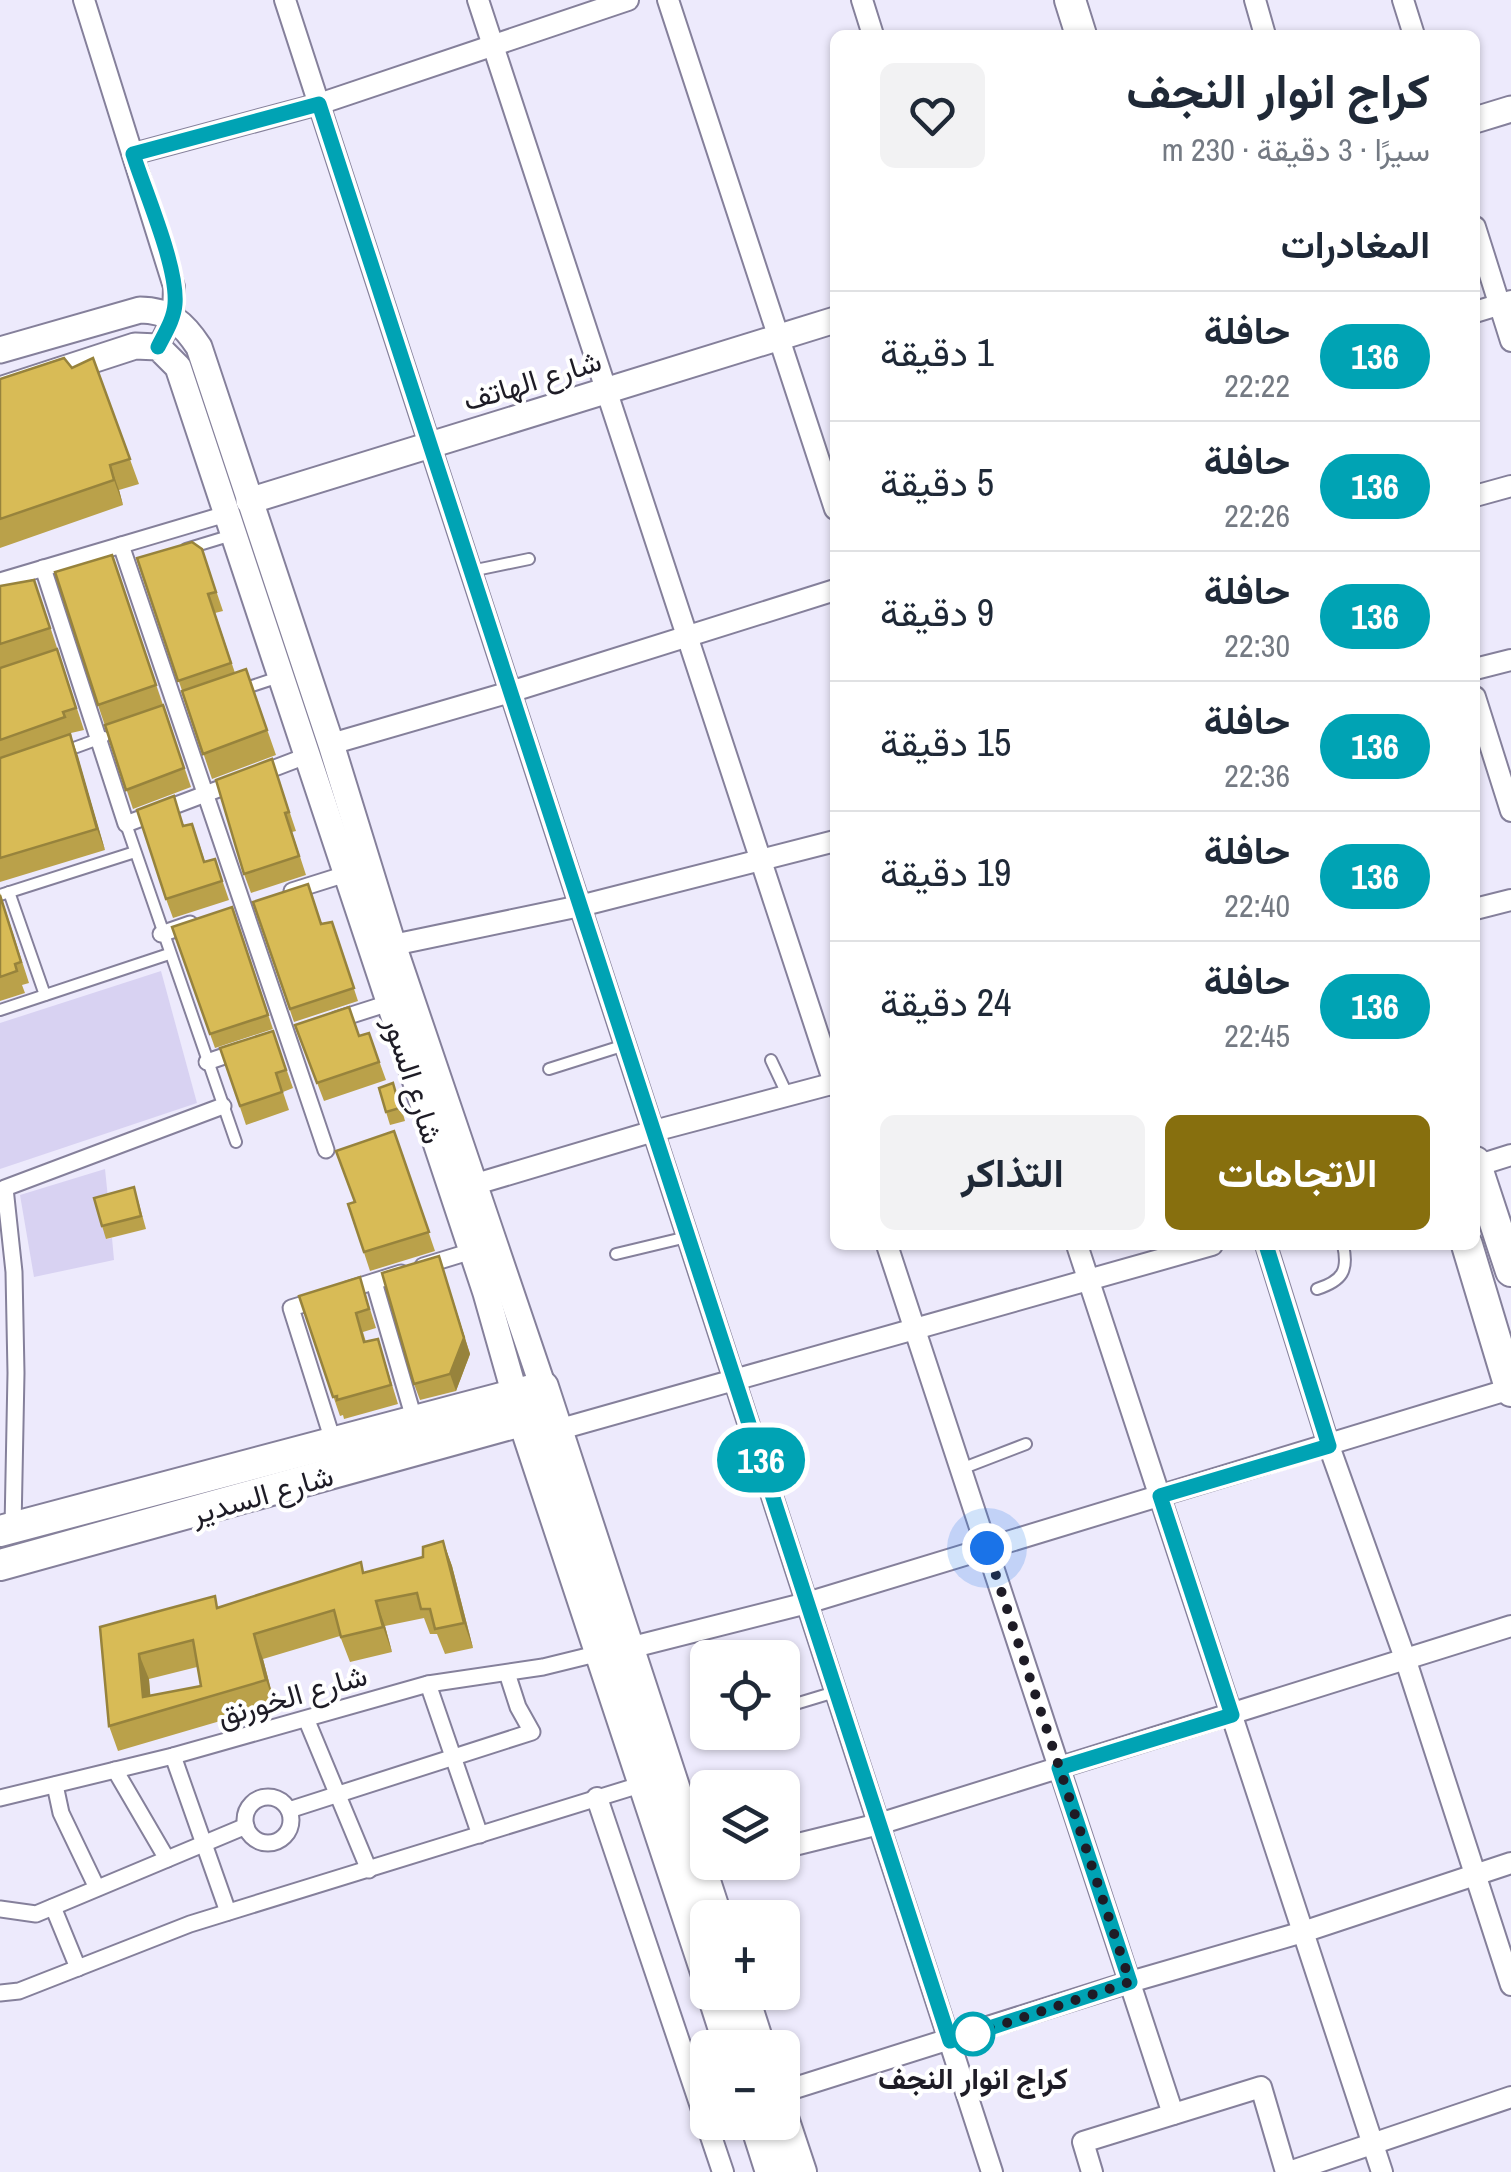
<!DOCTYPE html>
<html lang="ar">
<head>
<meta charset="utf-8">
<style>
  :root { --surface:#fff; --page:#f2f2f3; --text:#1f2937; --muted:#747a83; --line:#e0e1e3; --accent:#876f0e }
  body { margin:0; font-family:"Archivo Narrow",Vazirmatn,sans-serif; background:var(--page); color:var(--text); direction:rtl; height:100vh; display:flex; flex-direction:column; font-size:38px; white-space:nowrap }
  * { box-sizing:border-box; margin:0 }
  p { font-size:32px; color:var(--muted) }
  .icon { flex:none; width:55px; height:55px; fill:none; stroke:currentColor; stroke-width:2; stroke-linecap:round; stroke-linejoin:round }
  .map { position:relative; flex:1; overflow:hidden; direction:ltr }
  .drawer { position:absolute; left:830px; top:30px; width:650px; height:1220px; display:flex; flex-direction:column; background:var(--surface); border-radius:15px; box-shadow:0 2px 8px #0004; direction:rtl }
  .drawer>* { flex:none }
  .badge { padding:0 20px; border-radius:32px; font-size:35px; line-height:65px }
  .controls { position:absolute; left:690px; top:1640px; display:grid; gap:20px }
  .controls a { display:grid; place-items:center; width:110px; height:110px; border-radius:15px; background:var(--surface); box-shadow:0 2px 8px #0004; font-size:50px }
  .you { position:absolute; width:50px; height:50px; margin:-25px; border:8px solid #fff; border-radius:50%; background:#1a73e8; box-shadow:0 0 0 15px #1a73e833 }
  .map>.badge { position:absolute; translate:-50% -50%; box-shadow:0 0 0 5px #fff }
  h2 { padding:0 50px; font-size:38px; line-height:90px }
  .round { display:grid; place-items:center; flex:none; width:105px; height:105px; border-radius:15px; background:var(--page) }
  .overview { display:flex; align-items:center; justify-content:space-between; height:170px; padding:0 50px }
  h1 { font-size:48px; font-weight:700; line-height:75px }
  .action { display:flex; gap:20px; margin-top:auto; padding:20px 50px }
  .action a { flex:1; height:115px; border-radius:15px; background:var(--accent); color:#fff; font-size:40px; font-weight:700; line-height:115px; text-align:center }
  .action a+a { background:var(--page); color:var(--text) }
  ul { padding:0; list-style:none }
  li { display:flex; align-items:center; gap:30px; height:130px; padding:0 50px; border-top:2px solid var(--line) }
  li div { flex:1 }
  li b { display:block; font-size:38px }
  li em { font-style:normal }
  li .badge { min-width:110px; font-weight:700; text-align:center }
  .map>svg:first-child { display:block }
  .green { fill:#d8d2f2 }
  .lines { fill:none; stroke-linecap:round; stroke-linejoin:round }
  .service-casing { stroke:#85809b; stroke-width:14 }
  .pedestrian-casing { stroke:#85809b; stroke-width:19 }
  .minor-casing { stroke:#85809b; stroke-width:24 }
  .tertiary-casing { stroke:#85809b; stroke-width:29 }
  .secondary-casing { stroke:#85809b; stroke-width:34 }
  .service { stroke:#fff; stroke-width:10 }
  .pedestrian { stroke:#fff; stroke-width:15 }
  .minor { stroke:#fff; stroke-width:20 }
  .tertiary { stroke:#fff; stroke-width:25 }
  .secondary { stroke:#fff; stroke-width:30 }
  .wall { fill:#baa14a; fill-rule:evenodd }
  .shaded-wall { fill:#97833c }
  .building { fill:#d8bb56; stroke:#97833c; stroke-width:2.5; fill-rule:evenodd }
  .line-casing { stroke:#fff; stroke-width:22 }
  .line { stroke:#00a3b4; stroke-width:15 }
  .walk { stroke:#1e1c26; stroke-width:10; stroke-dasharray:0 18 }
  .stop-dot { fill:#fff; stroke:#00a3b4; stroke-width:5 }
  .labels { text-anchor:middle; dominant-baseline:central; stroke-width:8; stroke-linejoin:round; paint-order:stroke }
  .street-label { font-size:30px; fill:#1e1c26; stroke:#fff }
  .stop-label { font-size:30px; font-weight:bold; fill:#1e1c26; stroke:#fff }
</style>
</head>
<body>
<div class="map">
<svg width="1511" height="2172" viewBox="0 0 1511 2172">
  <rect width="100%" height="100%" fill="#edeafc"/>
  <g class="green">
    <polygon points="161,971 197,1103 0,1169 0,1023"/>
    <polygon points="105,1169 109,1208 107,1239 112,1238 114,1260 34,1277 20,1195"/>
  </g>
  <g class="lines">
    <defs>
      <g id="service">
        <polyline points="186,549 232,535"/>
        <polyline points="471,571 529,559"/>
        <polyline points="243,689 279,677"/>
        <polyline points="63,752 104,737"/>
        <polyline points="126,824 236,1142"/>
        <polyline points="9,892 45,995"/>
        <polyline points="0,895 135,852"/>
        <polyline points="0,1010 169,954"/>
        <polyline points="771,1060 787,1094"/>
        <polyline points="549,1069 625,1045"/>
        <polyline points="616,1254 687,1237"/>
        <path d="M1317,1289C1342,1281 1349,1271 1343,1245"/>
        <polyline points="961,1469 1026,1444"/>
        <polyline points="782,1708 835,1692"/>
      </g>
      <g id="pedestrian">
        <polyline points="121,545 326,1150"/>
        <polyline points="43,568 126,824 237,782"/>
        <polyline points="0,581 226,514"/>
        <polyline points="259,774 306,756"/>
        <polyline points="292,891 346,874"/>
        <polyline points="161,934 190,924"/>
        <polyline points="336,1020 389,1003"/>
        <polyline points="207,1062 242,1050"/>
        <polyline points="423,1266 472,1251"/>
        <polyline points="374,1282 415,1422"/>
        <polyline points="347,1290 401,1273"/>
        <polyline points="320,1299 291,1308 334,1444"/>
        <polyline points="13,1528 16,1373 14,1272 5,1188 223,1106"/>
        <polyline points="428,1684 480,1835"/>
        <polyline points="307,1721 369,1870"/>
        <polyline points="173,1756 228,1912"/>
        <polyline points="115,1770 167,1859"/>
        <polyline points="55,1785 61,1813 97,1888"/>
        <circle cx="268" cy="1820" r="23"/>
        <polyline points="0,1798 173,1756 428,1684 543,1667 600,1653"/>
        <polyline points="289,1810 532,1732 518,1707 507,1673"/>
        <polyline points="53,1907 78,1968"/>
        <polyline points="0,1909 36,1914 246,1826"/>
        <polyline points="0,1993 19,1991 190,1924 643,1784"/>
      </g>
      <g id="minor">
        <polyline points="84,0 174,287 173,317 158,347"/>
        <polyline points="285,0 992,2172"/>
        <polyline points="478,0 835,1086"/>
        <polyline points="668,0 835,509"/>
        <polyline points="862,0 873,35"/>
        <polyline points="1255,0 1265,35"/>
        <polyline points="1403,0 1414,35"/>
        <polyline points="133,154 319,104 628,0"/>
        <polyline points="1475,227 1511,341"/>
        <polyline points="1475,312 1511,301"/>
        <polyline points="1475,496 1511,486"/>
        <polyline points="1475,669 1511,660"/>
        <polyline points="1475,697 1511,811"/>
        <polyline points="331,744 510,692 835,590"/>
        <polyline points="1475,909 1511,900"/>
        <polyline points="393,945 580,906 835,841"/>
        <polyline points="1476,1166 1511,1155"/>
        <polyline points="476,1184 654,1131 835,1083"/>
        <polyline points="887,1245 1173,2114"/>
        <polyline points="1077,1245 1382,2172"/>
        <polyline points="1266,1245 1329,1446 1406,1661 1511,1985"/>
        <polyline points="557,1430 1212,1245"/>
        <polyline points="629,1648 807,1603 1510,1389"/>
        <polyline points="597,1798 723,2172"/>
        <polyline points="782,1848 879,1824 1511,1626"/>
        <polyline points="701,1868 723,1862"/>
        <polyline points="782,2092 1130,1982 1303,1932 1511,1863"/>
        <polyline points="1092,2172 1083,2142 1261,2087 1286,2172"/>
        <polyline points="1289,2172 1511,2097"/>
      </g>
      <g id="tertiary">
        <polyline points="1475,120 1511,109"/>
        <path d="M0,350L140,310C169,310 184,324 199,347L331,744L393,945L543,1387"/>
        <polyline points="0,390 135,346 158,347 178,367 486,1293 515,1395"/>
        <polyline points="249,501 835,320"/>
      </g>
      <g id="secondary">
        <polyline points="1070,0 1081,35"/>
        <polyline points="1475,1162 1511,1271"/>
        <polyline points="1467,1245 1511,1391"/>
        <polyline points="515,1395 708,1978"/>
        <polyline points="0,1531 543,1387 717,1918"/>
        <polyline points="0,1565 539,1416"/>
        <polyline points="712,1992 730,2048"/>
        <polyline points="742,1992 760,2048"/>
        <polyline points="782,2115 801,2172"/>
        <polyline points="755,2122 771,2172"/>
      </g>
    </defs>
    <use href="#service" class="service-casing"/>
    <use href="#pedestrian" class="pedestrian-casing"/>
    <use href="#minor" class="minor-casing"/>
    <use href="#tertiary" class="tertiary-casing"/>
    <use href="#secondary" class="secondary-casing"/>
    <use href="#service" class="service"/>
    <use href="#pedestrian" class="pedestrian"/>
    <use href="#minor" class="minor"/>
    <use href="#tertiary" class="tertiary"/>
    <use href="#secondary" class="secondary"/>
  </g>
  <g class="wall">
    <polygon points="93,358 139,484 119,490 123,505 0,548 0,379 72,368"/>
    <polygon points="202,549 223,611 215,613 235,673 246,669 276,755 212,779 137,558"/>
    <polygon points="112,555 191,787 133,809 98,705"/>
    <polygon points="0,586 42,602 84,730 71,733 72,739 105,850 0,882"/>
    <polygon points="272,759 296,831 292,832 306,875 251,893 244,874"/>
    <polygon points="184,826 199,843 205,862 215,859 229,900 173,918 166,899"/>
    <polygon points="0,893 29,983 22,985 25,993 0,1001"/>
    <polygon points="253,902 322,924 332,922 358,1001 294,1022"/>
    <polygon points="232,907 273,1029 215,1048 172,927"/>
    <polygon points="295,1025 360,1036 369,1033 386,1080 324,1101"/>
    <polygon points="273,1031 293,1088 283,1092 289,1110 246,1125 220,1048"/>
    <polygon points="398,1096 405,1121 390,1125 386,1112"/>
    <polygon points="394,1131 435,1251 370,1271 348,1204 355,1202"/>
    <polygon points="138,1200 146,1229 106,1239 102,1226"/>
    <polygon points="439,1256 470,1354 456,1391 420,1400 414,1384"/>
    <polygon points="299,1296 366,1296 376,1328 363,1332 366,1342 378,1339 398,1404 344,1419 343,1415 340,1416"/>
    <path d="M443,1541L452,1566L473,1648L445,1654L437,1634H430L424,1618L385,1626L392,1652L350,1662L340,1636L263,1659L275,1705L118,1751L109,1726L100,1627L219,1607L361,1562L364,1573L423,1557ZM197,1667L201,1686L150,1696L149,1679Z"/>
  </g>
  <g class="shaded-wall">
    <polygon points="110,465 119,490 123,505 114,480"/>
    <polygon points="70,734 78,756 105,850 97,829"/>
    <polygon points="439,1256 470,1354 456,1391 450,1374"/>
    <polygon points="443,1541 452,1566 473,1648 464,1623"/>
    <polygon points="376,1601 385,1626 392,1652 383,1627"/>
    <polygon points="254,1634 263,1659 275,1705 266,1680"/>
    <polygon points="139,1654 149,1679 152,1714 143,1697"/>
  </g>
  <g class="building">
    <polygon points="64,358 72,368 93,358 130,459 110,465 114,480 0,519 0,379"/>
    <polygon points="192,542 202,549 216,592 208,594 231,663 178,681 137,558"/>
    <polygon points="112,555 156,685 98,705 55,572"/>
    <polygon points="34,580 50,628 0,644 0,586"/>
    <polygon points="57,649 76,708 63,712 65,717 0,740 0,668"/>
    <polygon points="246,669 267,730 203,754 182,691"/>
    <polygon points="163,705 184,768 126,790 105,725"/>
    <polygon points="70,734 97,829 0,858 0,758"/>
    <polygon points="272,759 289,812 285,813 299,856 244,874 216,780"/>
    <polygon points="174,796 183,826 192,824 204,862 215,859 222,881 166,899 137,810"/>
    <polygon points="308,884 321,924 332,922 354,988 290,1009 253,902"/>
    <polygon points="0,895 21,962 15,964 17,971 0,977"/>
    <polygon points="232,907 268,1015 210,1034 172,927"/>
    <polygon points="349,1007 359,1036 369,1033 379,1062 317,1083 295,1025"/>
    <polygon points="273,1031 286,1070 276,1073 282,1092 240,1106 220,1048"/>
    <polygon points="393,1083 400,1108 386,1112 379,1088"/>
    <polygon points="394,1131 429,1232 364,1252 348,1204 355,1202 336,1151"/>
    <polygon points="134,1187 141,1216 102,1226 94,1198"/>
    <polygon points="439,1256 464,1338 450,1374 414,1384 382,1273"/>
    <polygon points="360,1277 369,1309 356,1313 364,1342 378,1339 391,1385 337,1400 337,1396 333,1397 299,1296"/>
    <path d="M443,1541L464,1623L435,1629L430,1609H421L417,1593L376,1601L383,1627L341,1637L334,1610L254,1634L266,1680L109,1726L100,1627L215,1596L217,1608L361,1562L363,1573L423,1557V1547ZM193,1640L201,1686L143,1697L139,1654Z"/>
  </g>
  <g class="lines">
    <defs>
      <path id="line" d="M158,347C165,333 174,319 175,304C178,267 145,192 133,154L319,104L950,2041L1130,1982L1059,1768L1232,1715L1160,1496L1329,1446L1266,1245"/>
    </defs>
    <use href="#line" class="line-casing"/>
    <use href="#line" class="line"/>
    <polyline class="walk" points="973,2034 1130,1982 987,1548"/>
  </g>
  <circle class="stop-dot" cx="973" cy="2034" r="20"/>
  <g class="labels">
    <g class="street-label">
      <text transform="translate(532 380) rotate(-17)">شارع الهاتف</text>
      <text transform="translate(414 1080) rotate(72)">شارع السور</text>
      <text transform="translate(262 1494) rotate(-16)">شارع السدير</text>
      <text transform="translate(292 1695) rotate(-16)">شارع الخورنق</text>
    </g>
    <g class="stop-label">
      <text x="973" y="2078">كراج انوار النجف</text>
    </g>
  </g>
</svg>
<div class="controls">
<a><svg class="icon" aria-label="locate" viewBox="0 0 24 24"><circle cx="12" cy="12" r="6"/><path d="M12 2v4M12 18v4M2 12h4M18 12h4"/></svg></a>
<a><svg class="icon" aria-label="layers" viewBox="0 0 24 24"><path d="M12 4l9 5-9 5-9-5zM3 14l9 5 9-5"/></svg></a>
<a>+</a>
<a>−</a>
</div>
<div class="you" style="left:987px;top:1548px"></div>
<b class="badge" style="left:761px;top:1460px;background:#00a3b4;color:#fff">136</b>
<section class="drawer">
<div class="overview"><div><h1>كراج انوار النجف</h1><p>سيرًا · 3 دقيقة · 230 m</p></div><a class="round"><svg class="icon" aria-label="heart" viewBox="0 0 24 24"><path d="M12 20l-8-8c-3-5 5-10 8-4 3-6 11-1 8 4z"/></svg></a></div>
<h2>المغادرات</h2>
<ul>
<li><span class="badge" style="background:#00a3b4;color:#fff">136</span><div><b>حافلة</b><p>22:22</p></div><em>1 دقيقة</em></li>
<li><span class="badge" style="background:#00a3b4;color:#fff">136</span><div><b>حافلة</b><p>22:26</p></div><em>5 دقيقة</em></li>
<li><span class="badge" style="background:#00a3b4;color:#fff">136</span><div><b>حافلة</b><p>22:30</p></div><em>9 دقيقة</em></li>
<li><span class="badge" style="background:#00a3b4;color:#fff">136</span><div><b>حافلة</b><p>22:36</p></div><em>15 دقيقة</em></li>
<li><span class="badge" style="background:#00a3b4;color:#fff">136</span><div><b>حافلة</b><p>22:40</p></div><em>19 دقيقة</em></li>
<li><span class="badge" style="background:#00a3b4;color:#fff">136</span><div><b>حافلة</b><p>22:45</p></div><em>24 دقيقة</em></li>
</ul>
<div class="action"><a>الاتجاهات</a><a>التذاكر</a></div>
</section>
</div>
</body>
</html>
